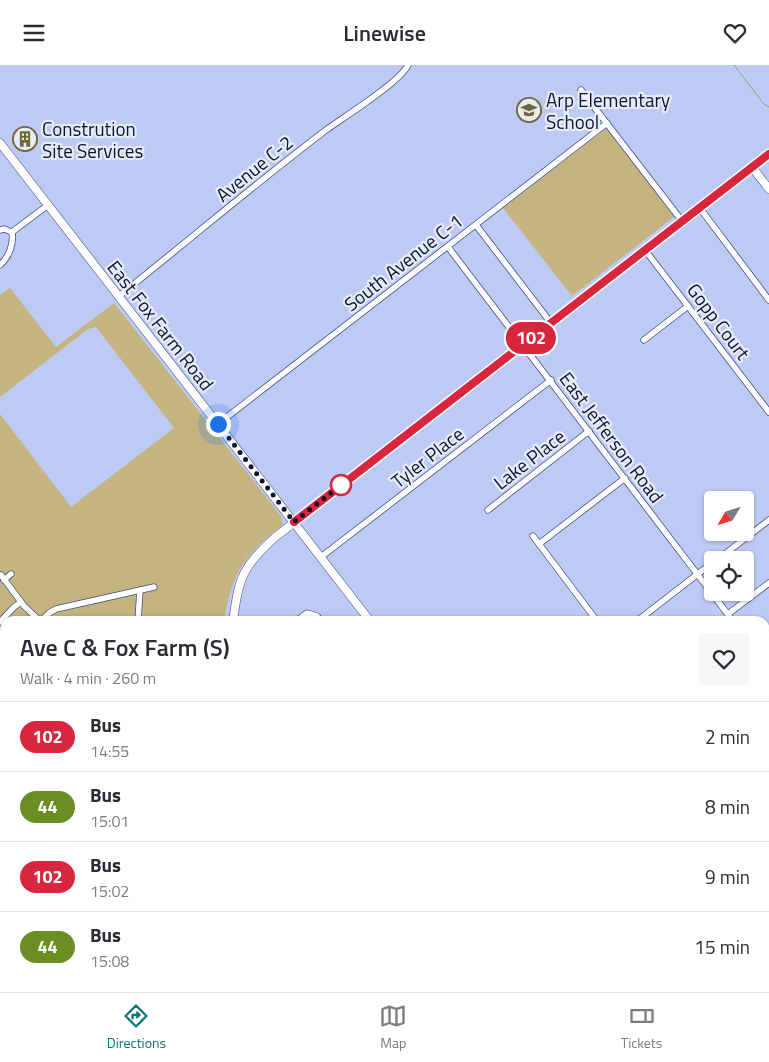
<!DOCTYPE html>
<html lang="en">
<head>
<meta charset="utf-8">
<style>
  :root { --surface:#fff; --page:#f7f7f7; --text:#2b2b33; --muted:#7c7c81; --line:#e1e1e2; --accent:#0f766e }
  body { margin:0; font-family:"Titillium Web",sans-serif; background:var(--page); color:var(--text); height:100vh; display:flex; flex-direction:column; font-size:19px; white-space:nowrap }
  * { box-sizing:border-box; margin:0 }
  p { font-size:16px; color:var(--muted) }
  .icon { flex:none; width:28px; height:28px; fill:none; stroke:currentColor; stroke-width:2; stroke-linecap:round; stroke-linejoin:round }
  .map { position:relative; flex:1; overflow:hidden }
  .drawer { position:absolute; left:0px; top:551px; width:770px; height:376px; display:flex; flex-direction:column; background:var(--surface); border-radius:15px 15px 0 0; box-shadow:0 1px 4px #0004 }
  .drawer>* { flex:none }
  .badge { padding:0 10px; border-radius:16px; font-size:18px; line-height:32px }
  .needle { width:32px; rotate:232deg }
  .fabs { position:absolute; left:704px; top:426px; display:grid; gap:10px }
  .fabs a { display:grid; place-items:center; width:50px; height:50px; border-radius:5px; background:var(--surface); box-shadow:0 1px 4px #0004; font-size:25px }
  .you { position:absolute; width:25px; height:25px; margin:-12px; border:4px solid #fff; border-radius:50%; background:#1a73e8; box-shadow:0 0 0 8px #1a73e833 }
  .map>.badge { position:absolute; translate:-50% -50%; box-shadow:0 0 0 2px #fff }
  .round { display:grid; place-items:center; flex:none; width:52px; height:52px; border-radius:5px; background:var(--page) }
  .overview { display:flex; align-items:center; justify-content:space-between; height:85px; padding:0 20px }
  h1 { font-size:24px; font-weight:600; line-height:38px }
  ul { padding:0; list-style:none }
  li { display:flex; align-items:center; gap:15px; height:70px; padding:0 20px; border-top:1px solid var(--line) }
  li div { flex:1 }
  li b { display:block; font-size:19px }
  li em { font-style:normal }
  li .badge { min-width:55px; font-weight:700; text-align:center }
  header { display:flex; justify-content:space-between; align-items:center; height:65px; padding:0 20px; background:var(--surface); font-size:22px; font-weight:600 }
  .tab-bar { display:flex; justify-content:space-around; align-items:center; height:70px; border-top:1px solid var(--line); background:var(--surface); font-size:14px; color:var(--muted) }
  .tab-bar a { display:grid; justify-items:center; gap:2px }
  .tab-bar .active { color:var(--accent) }
  .map>svg:first-child { display:block }
  .green { fill:#c5b47f }
  .lines { fill:none; stroke-linecap:round; stroke-linejoin:round }
  .stream { stroke:#76ac84; stroke-width:1 }
  .street-casing { stroke:#3d4a86; stroke-width:7 }
  .secondary-casing { stroke:#3d4a86; stroke-width:9 }
  .highway-casing { stroke:#3d4a86; stroke-width:11 }
  .street { stroke:#fff; stroke-width:5.5 }
  .secondary { stroke:#fff; stroke-width:8 }
  .highway { stroke:#fff; stroke-width:10 }
  .line-casing { stroke:#fff; stroke-width:11 }
  .line { stroke:#d7263d; stroke-width:8 }
  .walk { stroke:#0e132b; stroke-width:5; stroke-dasharray:0 9 }
  .stop-dot { fill:#fff; stroke:#d7263d; stroke-width:2.5 }
  .labels { text-anchor:middle; dominant-baseline:central; stroke-width:4.5; stroke-linejoin:round; paint-order:stroke }
  .poi-label { font-size:19px; fill:#0e132b; stroke:#e7ecfa; text-anchor:start }
  .street-label { font-size:19px; fill:#0e132b; stroke:#e7ecfa }
</style>
</head>
<body>
<header><svg class="icon" aria-label="menu" viewBox="0 0 24 24"><path d="M4 6h16M4 12h16M4 18h16"/></svg>Linewise<svg class="icon" aria-label="heart" viewBox="0 0 24 24"><path d="M12 20l-8-8c-3-5 5-10 8-4 3-6 11-1 8 4z"/></svg></header>
<div class="map">
<svg width="769" height="927" viewBox="0 0 769 927">
  <rect width="100%" height="100%" fill="#bdcaf4"/>
  <g class="green">
    <polygon points="607,63 675,151 572,231 503,143"/>
    <path d="M10,223L56,282L114,238L281,451L283,459C244,491 233,505 224,556H5V626L0,622V349L71,442L174,363L96,262L88,264L0,332V230Z"/>
  </g>
  <g class="lines">
    <polyline class="stream" points="734,0 764,39 769,42"/>
    <defs>
      <g id="street">
        <polyline points="581,25 682,156"/>
        <polyline points="699,142 769,235"/>
        <polyline points="476,160 551,258"/>
        <polyline points="0,165 4,164 12,167"/>
        <polyline points="12,167 48,140"/>
        <polyline points="448,182 733,556"/>
        <polyline points="645,185 769,347"/>
        <path d="M0,200C9,192 14,179 12,167"/>
        <path d="M119,231C188,176 255,119 326,65C344,52 400,17 408,0"/>
        <polyline points="644,275 688,241"/>
        <polyline points="218,359 607,58"/>
        <polyline points="488,445 589,366"/>
        <polyline points="533,471 597,556"/>
        <polyline points="539,479 625,413"/>
        <polyline points="321,492 551,315"/>
        <polyline points="717,495 769,455"/>
        <polyline points="1,510 24,541 40,556"/>
        <polyline points="4,515 11,509"/>
        <polyline points="728,549 769,518"/>
        <polyline points="41,556 49,548 56,544 154,522"/>
        <polyline points="138,556 140,525"/>
        <polyline points="296,556 307,548 317,551 321,556"/>
        <polyline points="637,556 712,498"/>
        <polyline points="0,557 14,542 21,537"/>
        <polyline points="0,577 5,581"/>
        <polyline points="765,598 769,604"/>
        <polyline points="765,705 769,702"/>
        <polyline points="175,922 181,927"/>
        <polyline points="464,922 468,927"/>
        <polyline points="633,927 638,922"/>
      </g>
      <g id="secondary">
        <polyline points="0,78 370,556"/>
        <polyline points="752,102 769,124"/>
        <path d="M233,556C239,514 241,503 274,473L769,89"/>
        <polyline points="648,922 651,927"/>
        <polyline points="125,927 127,922"/>
      </g>
      <g id="highway">
        <polyline points="0,654 5,659"/>
        <polyline points="0,673 5,678"/>
        <polyline points="286,922 291,927"/>
        <polyline points="309,922 314,927"/>
      </g>
    </defs>
    <use href="#street" class="street-casing"/>
    <use href="#secondary" class="secondary-casing"/>
    <use href="#highway" class="highway-casing"/>
    <use href="#street" class="street"/>
    <use href="#secondary" class="secondary"/>
    <use href="#highway" class="highway"/>
  </g>
  <g class="lines">
    <defs>
      <polyline id="line" points="294,457 769,89"/>
    </defs>
    <use href="#line" class="line-casing"/>
    <use href="#line" class="line"/>
    <polyline class="walk" points="218,359 294,457 341,420"/>
  </g>
  <defs>
    <symbol id="school-ring" viewBox="-11 -11 22 22"><circle r="9.5" fill="#e7ecfa" stroke="#756533" stroke-width="1.5"/><path d="M0-5L7-2L0 1L-7-2ZM-4 1L0 2.5L4 1V4Q0 6-4 4Z" fill="#756533"/></symbol>
    <symbol id="building-ring" viewBox="-11 -11 22 22"><circle r="9.5" fill="#e7ecfa" stroke="#756533" stroke-width="1.5"/><path d="M-4-6H4V6H1V3H-1V6H-4ZM-2.5-4.3h1.7v1.8h-1.7ZM.8-4.3h1.7v1.8H.8ZM-2.5-1h1.7V.8h-1.7ZM.8-1h1.7V.8H.8Z" fill="#756533"/></symbol>
  </defs>
  <g fill-rule="evenodd">
    <use href="#school-ring" x="515" y="31" width="28" height="28"/>
    <use href="#building-ring" x="11" y="60" width="28" height="28"/>
  </g>
  <circle class="stop-dot" cx="341" cy="420" r="10"/>
  <g class="labels">
    <g class="poi-label">
      <text x="546" y="34">Arp Elementary<tspan x="546" dy="22">School</tspan></text>
      <text x="42" y="63">Constrution<tspan x="42" dy="22">Site Services</tspan></text>
    </g>
    <g class="street-label">
      <text transform="translate(254 103) rotate(-39)">Avenue C-2</text>
      <text transform="translate(403 197) rotate(-38)">South Avenue C-1</text>
      <text transform="translate(719 256) rotate(53)">Gopp Court</text>
      <text transform="translate(161 260) rotate(52)">East Fox Farm Road</text>
      <text transform="translate(612 372) rotate(53)">East Jefferson Road</text>
      <text transform="translate(427 392) rotate(-38)">Tyler Place</text>
      <text transform="translate(529 394) rotate(-38)">Lake Place</text>
    </g>
  </g>
</svg>
<div class="fabs">
<a><svg class="needle" viewBox="-14 -14 28 28"><path d="M0-13l5 13h-10z" fill="#e53935"/><path d="M0 13l5-13h-10z" fill="#7c7c81"/></svg></a>
<a><svg class="icon" aria-label="locate" viewBox="0 0 24 24"><circle cx="12" cy="12" r="6"/><path d="M12 2v4M12 18v4M2 12h4M18 12h4"/></svg></a>
</div>
<div class="you" style="left:218px;top:359px"></div>
<b class="badge" style="left:531px;top:273px;background:#d7263d;color:#fff">102</b>
<section class="drawer">
<div class="overview"><div><h1>Ave C &amp; Fox Farm (S)</h1><p>Walk · 4 min · 260 m</p></div><a class="round"><svg class="icon" aria-label="heart" viewBox="0 0 24 24"><path d="M12 20l-8-8c-3-5 5-10 8-4 3-6 11-1 8 4z"/></svg></a></div>
<ul>
<li><span class="badge" style="background:#d7263d;color:#fff">102</span><div><b>Bus</b><p>14:55</p></div><em>2 min</em></li>
<li><span class="badge" style="background:#6b8e23;color:#fff">44</span><div><b>Bus</b><p>15:01</p></div><em>8 min</em></li>
<li><span class="badge" style="background:#d7263d;color:#fff">102</span><div><b>Bus</b><p>15:02</p></div><em>9 min</em></li>
<li><span class="badge" style="background:#6b8e23;color:#fff">44</span><div><b>Bus</b><p>15:08</p></div><em>15 min</em></li>
</ul>
</section>
</div>
<nav class="tab-bar">
<a class="active"><svg class="icon" aria-label="directions" viewBox="0 0 24 24"><path d="M12 3l9 9-9 9-9-9zM9 14v-3h6M13 9l2 2-2 2"/></svg>Directions</a>
<a><svg class="icon" aria-label="map" viewBox="0 0 24 24"><path d="M3 6l6-2 6 2 6-2v14l-6 2-6-2-6 2zM9 4v14M15 6v14"/></svg>Map</a>
<a><svg class="icon" aria-label="tickets" viewBox="0 0 24 24"><path d="M3 7h18v10H3zM15 7v10"/></svg>Tickets</a>
</nav>
</body>
</html>
